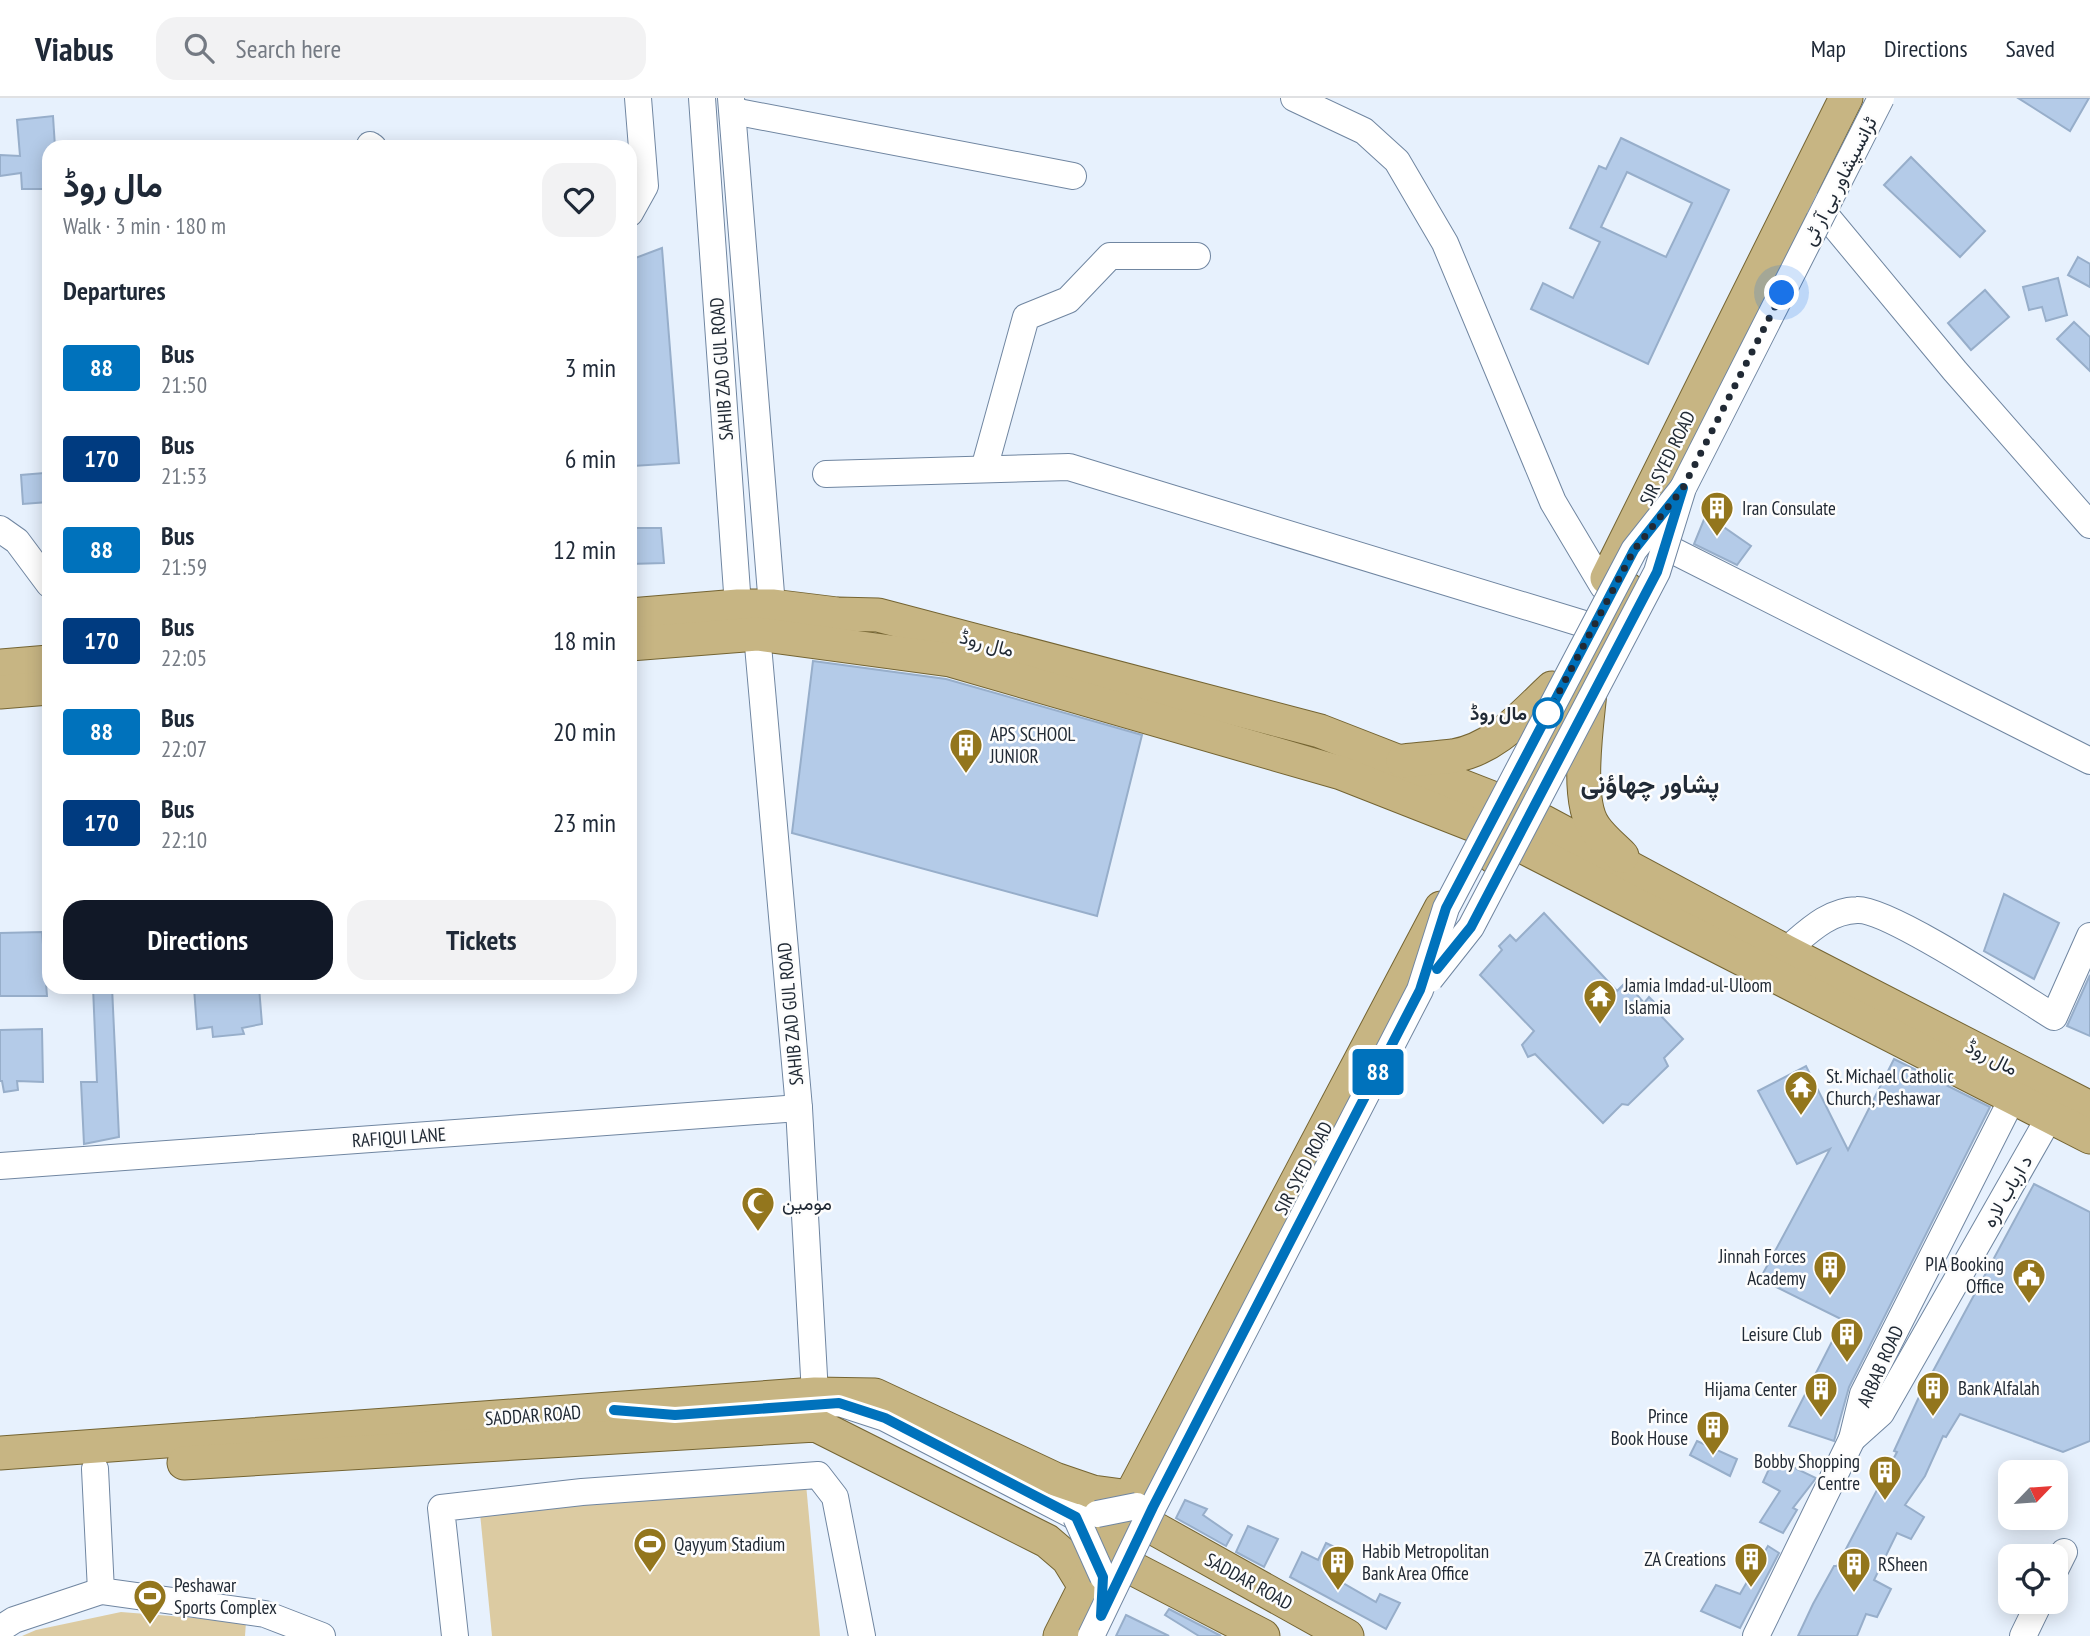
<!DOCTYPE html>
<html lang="en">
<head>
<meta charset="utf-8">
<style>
  :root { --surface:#fff; --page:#f2f2f3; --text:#1f2937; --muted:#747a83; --line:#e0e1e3; --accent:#111827 }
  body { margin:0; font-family:"PT Sans Narrow",Vazirmatn,sans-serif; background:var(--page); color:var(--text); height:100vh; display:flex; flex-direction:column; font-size:26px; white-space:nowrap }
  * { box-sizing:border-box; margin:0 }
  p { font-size:23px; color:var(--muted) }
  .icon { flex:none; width:38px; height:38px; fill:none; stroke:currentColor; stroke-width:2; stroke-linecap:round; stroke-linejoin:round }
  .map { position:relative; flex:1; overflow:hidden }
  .side { position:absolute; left:42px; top:42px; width:595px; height:854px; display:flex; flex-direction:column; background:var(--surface); border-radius:21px; box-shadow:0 4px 18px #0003 }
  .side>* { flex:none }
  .badge { padding:0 14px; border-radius:5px; font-size:24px; line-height:46px }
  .needle { width:46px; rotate:65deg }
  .fabs { position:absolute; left:1998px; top:1362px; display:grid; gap:14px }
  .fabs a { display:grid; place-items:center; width:70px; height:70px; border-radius:14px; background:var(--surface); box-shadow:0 4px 18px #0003; font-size:35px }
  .you { position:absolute; width:35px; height:35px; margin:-18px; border:5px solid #fff; border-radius:50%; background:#1a73e8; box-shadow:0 0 0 10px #1a73e833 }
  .map>.badge { position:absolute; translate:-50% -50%; box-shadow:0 0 0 4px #fff }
  h2 { padding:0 21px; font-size:26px; line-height:63px }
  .round { display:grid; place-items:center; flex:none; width:74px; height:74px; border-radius:21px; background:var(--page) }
  .overview { display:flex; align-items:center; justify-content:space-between; height:119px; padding:0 21px }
  h1 { font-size:33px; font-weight:800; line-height:52px }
  .primary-button { display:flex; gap:14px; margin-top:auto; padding:14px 21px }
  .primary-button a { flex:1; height:80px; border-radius:21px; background:var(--accent); color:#fff; font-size:28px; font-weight:800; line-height:80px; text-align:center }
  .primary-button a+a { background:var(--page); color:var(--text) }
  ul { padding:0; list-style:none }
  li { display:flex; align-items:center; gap:21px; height:91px; padding:0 21px }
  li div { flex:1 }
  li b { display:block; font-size:26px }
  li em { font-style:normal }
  li .badge { min-width:77px; font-weight:700; text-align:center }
  header { display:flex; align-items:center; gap:42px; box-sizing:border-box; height:98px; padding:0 35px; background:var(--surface); border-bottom:2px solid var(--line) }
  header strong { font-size:33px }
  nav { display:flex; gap:38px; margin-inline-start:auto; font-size:24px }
  .search { width:490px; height:63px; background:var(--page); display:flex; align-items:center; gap:18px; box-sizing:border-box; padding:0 24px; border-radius:21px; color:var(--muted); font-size:26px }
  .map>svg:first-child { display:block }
  .park { fill:#dccba2 }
  .building { fill:#b4cbe8; stroke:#97aeca; stroke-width:2; fill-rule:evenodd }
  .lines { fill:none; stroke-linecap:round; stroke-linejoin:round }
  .minor-casing { stroke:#7086a1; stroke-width:28 }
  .major-casing { stroke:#746432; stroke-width:35 }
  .minor { stroke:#fff; stroke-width:26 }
  .major { stroke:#c7b583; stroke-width:33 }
  .minor-bridge-casing { stroke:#7086a1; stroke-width:28; stroke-linecap:butt }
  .minor-bridge { stroke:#fff; stroke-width:26 }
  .line-casing { stroke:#fff; stroke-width:16 }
  .line { stroke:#0072bc; stroke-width:10 }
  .walk { stroke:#212a35; stroke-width:7; stroke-dasharray:0 12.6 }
  .stop-dot { fill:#fff; stroke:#0072bc; stroke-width:3.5 }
  .labels { text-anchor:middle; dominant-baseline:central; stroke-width:5; stroke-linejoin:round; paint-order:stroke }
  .street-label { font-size:19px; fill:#212a35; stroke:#fdfdfd }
  .poi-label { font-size:19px; fill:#212a35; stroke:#fdfdfd; text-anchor:start }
  .stop-label { font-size:19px; font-weight:bold; fill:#212a35; stroke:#fdfdfd; text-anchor:end }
  .district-label { font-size:26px; font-weight:bold; fill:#212a35; stroke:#fdfdfd }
</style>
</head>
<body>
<header>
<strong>Viabus</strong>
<div class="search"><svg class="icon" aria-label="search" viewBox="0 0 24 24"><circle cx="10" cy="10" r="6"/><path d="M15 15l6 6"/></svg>Search here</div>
<nav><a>Map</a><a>Directions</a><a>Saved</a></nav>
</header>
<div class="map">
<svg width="2090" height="1538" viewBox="0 0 2090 1538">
  <rect width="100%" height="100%" fill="#e7f1fd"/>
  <g class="park">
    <polygon points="806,1386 820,1538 492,1538 480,1415"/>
    <polygon points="121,1514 246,1524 245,1538 22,1538 36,1532"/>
  </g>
  <g class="building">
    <polygon points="2018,0 2089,0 2070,33"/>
    <polygon points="53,18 55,49 49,49 49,72 44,72 46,91 22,91 21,75 0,78 0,57 20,58 17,22"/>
    <path d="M1621,40L1729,92L1648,266L1531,211L1543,185L1573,200L1600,144L1570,130L1599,68L1606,71ZM1627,74L1692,105L1666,159L1601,129Z"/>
    <polygon points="1911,59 1985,133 1960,159 1884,87"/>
    <polygon points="662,150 679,365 633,368 630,341 630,162"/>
    <polygon points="2078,159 2090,166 2090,189 2068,177"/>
    <polygon points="2058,180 2067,217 2046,223 2042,209 2029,212 2023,189"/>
    <polygon points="1985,192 2009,219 1971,252 1948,225"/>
    <polygon points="2074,224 2090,239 2090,273 2057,241"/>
    <polygon points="44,375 48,404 23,406 21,377"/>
    <polygon points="1705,419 1710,424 1712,421 1751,448 1737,467 1694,446"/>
    <polygon points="630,430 661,430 664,465 630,466"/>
    <polygon points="813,563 946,581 1142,637 1097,818 792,735"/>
    <polygon points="2004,796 2059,825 2034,881 1984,853"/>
    <polygon points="1544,815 1617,893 1626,884 1644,905 1649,899 1664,914 1662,919 1683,941 1664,960 1668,968 1628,1007 1622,1006 1603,1025 1535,956 1528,959 1522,947 1534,933 1480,877 1502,852 1499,848 1510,837 1516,843"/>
    <polygon points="42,834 47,898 0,898 0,835"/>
    <polygon points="2090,877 2090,938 2067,928"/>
    <polygon points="93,889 112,889 119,1039 84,1046 81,984 97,984"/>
    <polygon points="259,889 262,926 242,930 244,936 213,939 212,929 197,931 194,890"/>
    <polygon points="42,931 43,984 17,983 18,992 4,994 2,983 0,983 0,932"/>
    <polygon points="1894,961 1990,1009 1849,1289 1834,1343 1789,1328 1843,1222 1760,1181 1830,1051 1797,1066 1758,993 1806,968 1848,1052"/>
    <polygon points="2034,1086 2090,1114 2090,1343 2063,1354 1960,1316 1946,1339 1943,1338 1925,1378 1905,1407 1924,1419 1911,1441 1897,1435 1874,1482 1891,1491 1877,1519 1866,1516 1857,1538 1798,1538 1813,1506 1834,1468 1837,1468 1897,1354 1894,1353 1918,1301"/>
    <polygon points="1697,1343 1737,1361 1730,1378 1690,1357"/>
    <polygon points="1774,1360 1816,1380 1793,1410 1797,1412 1783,1435 1760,1424 1780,1393 1763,1384"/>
    <polygon points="1185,1402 1207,1411 1203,1417 1232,1437 1226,1448 1176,1420"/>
    <polygon points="1248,1428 1278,1441 1264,1469 1236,1454"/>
    <polygon points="1326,1445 1343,1453 1331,1478 1376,1504 1380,1496 1400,1505 1386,1531 1290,1479 1302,1454 1318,1462"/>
    <polygon points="1768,1448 1779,1455 1740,1530 1701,1513 1716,1487 1740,1496"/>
    <polygon points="1169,1511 1221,1538 1199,1538 1165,1517"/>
    <polygon points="1126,1517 1169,1538 1116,1538"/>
  </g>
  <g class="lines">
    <defs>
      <g id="minor">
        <polyline points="702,0 738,508 757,536 799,1010 815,1296"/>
        <polyline points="731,0 772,508 763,526"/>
        <polyline points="1294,0 1364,33 1397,63 1445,145 1553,404 1603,488"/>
        <polyline points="733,13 1073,78"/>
        <polyline points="370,47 373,49"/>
        <polyline points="1818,108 1955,273 2090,427"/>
        <polyline points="630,115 645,88 638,0"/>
        <polyline points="984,371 1026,219 1068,202 1110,158 1197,158"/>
        <polyline points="826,376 1069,369 1584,526"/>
        <polyline points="0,431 17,443 49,486"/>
        <polyline points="1652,442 2090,663"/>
        <path d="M1785,853C1807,835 1827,813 1857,812C1888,810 2020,898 2054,919L2090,838"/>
        <polyline points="0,1068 799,1010"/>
        <polyline points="831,1306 839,1305 885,1320 1076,1419 1097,1416"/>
        <polyline points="1852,1341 1881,1315 2049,1020 2067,1013"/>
        <polyline points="95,1371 101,1493 265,1516 322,1538"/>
        <polyline points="2056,1470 2064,1454"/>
        <polyline points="0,1531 14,1522 101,1493"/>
        <polyline points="455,1538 441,1410 582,1394 818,1377 835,1399 862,1538"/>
        <polyline points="1756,1538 1852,1341 1863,1296 2012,1001"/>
        <polyline points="2023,1538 2040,1503"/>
      </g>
      <g id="major">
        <polyline points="1607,480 1846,0"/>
        <polyline points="630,517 738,508 772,508 837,516 878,517 1320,633 1518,710 1785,853 2090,1010"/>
        <polyline points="630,546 757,536 950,562 1341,675 1504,739 2090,1039"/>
        <polyline points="0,568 49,564"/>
        <polyline points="0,594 49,590"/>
        <path d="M1590,594C1587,626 1575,704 1595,730C1602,740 1613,749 1622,758"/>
        <path d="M1403,663C1419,661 1436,660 1453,658C1495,651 1523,617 1552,590"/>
        <polyline points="1494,759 1627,491"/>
        <polyline points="0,1355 815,1296 875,1297 1055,1381 1093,1394 1130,1399"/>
        <polyline points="184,1365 816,1327 1047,1443 1068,1461 1084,1487"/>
        <polyline points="1150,1428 1347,1538"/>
        <polyline points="1134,1471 1263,1538"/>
        <polyline points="1060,1538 1130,1399 1441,810"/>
      </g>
    </defs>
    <use href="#minor" class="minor-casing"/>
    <use href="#major" class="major-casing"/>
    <use href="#minor" class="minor"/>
    <use href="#major" class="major"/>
    <defs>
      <g id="minor-bridge">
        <polyline points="1430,881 1471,829 1657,474 1683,390 1881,0"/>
        <polyline points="1097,1416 1137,1408"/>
        <polyline points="1076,1419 1103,1479"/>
        <polyline points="1091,1538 1153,1409 1420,892 1446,810 1634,452 1683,390"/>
      </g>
    </defs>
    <use href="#minor-bridge" class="minor-bridge-casing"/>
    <use href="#minor-bridge" class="minor-bridge"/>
  </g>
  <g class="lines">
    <defs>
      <polyline id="line" points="614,1312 675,1317 839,1305 885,1320 1076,1419 1103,1479 1101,1518 1153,1409 1420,892 1446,810 1634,452 1683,390 1657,474 1471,829 1437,871"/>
    </defs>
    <use href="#line" class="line-casing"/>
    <use href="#line" class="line"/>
    <polyline class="walk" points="1548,615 1634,452 1683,390 1782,195"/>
  </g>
  <defs>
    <symbol id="building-pin" viewBox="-11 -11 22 30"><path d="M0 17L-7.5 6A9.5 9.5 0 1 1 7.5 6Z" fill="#93761d" stroke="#fdfdfd"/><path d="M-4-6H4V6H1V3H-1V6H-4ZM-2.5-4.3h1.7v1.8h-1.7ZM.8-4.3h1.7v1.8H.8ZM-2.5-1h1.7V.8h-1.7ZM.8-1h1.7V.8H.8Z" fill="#fff"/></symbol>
    <symbol id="temple-pin" viewBox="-11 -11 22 30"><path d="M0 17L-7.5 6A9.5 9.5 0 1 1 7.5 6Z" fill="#93761d" stroke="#fdfdfd"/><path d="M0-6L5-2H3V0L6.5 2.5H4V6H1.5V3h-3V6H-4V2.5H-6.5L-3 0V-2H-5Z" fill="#fff"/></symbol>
    <symbol id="mosque-pin" viewBox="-11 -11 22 30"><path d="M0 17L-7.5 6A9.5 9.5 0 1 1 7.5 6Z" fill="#93761d" stroke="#fdfdfd"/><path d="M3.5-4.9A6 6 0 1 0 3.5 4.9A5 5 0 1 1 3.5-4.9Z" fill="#fff"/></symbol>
    <symbol id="civic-pin" viewBox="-11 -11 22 30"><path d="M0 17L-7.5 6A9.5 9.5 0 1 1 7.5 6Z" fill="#93761d" stroke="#fdfdfd"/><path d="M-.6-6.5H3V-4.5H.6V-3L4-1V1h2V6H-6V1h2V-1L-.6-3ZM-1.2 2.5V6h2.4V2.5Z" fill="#fff"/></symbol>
    <symbol id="stadium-pin" viewBox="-11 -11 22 30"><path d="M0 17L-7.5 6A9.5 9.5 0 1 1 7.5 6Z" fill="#93761d" stroke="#fdfdfd"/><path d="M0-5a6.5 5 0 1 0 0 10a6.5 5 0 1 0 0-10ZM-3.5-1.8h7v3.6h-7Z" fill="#fff"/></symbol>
  </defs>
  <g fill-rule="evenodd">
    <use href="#building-pin" x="1698" y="391" width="38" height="52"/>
    <use href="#building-pin" x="947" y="628" width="38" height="52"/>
    <use href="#temple-pin" x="1581" y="879" width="38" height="52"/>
    <use href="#temple-pin" x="1782" y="970" width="38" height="52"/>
    <use href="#mosque-pin" x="739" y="1086" width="38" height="52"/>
    <use href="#building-pin" x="1811" y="1150" width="38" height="52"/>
    <use href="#civic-pin" x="2010" y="1158" width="38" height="52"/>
    <use href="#building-pin" x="1828" y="1217" width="38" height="52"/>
    <use href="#building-pin" x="1914" y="1271" width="38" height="52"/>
    <use href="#building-pin" x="1802" y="1272" width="38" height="52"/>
    <use href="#building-pin" x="1694" y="1310" width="38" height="52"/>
    <use href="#building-pin" x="1866" y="1355" width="38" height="52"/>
    <use href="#stadium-pin" x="631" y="1427" width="38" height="52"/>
    <use href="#building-pin" x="1732" y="1442" width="38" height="52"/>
    <use href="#building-pin" x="1319" y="1445" width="38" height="52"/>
    <use href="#building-pin" x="1835" y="1447" width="38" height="52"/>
    <use href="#stadium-pin" x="131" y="1479" width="38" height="52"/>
  </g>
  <circle class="stop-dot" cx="1548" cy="615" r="14"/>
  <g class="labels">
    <g class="street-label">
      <text transform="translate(1839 83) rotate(-63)">ٹرانسپشاور بی آر ٹی</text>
      <text transform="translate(721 271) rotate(-94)">SAHIB ZAD GUL ROAD</text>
      <text transform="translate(1667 360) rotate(-64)">SIR SYED ROAD</text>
      <text transform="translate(987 545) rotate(15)">مال روڈ</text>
      <text transform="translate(790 916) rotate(-95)">SAHIB ZAD GUL ROAD</text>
      <text transform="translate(1992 959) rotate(27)">مال روڈ</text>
      <text transform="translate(399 1039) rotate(-4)">RAFIQUI LANE</text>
      <text transform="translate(1303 1070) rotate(-62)">SIR SYED ROAD</text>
      <text transform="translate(2007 1093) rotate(-60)">د ارباب لاره</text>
      <text transform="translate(1880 1268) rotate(-66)">ARBAB ROAD</text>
      <text transform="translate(533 1317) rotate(-4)">SADDAR ROAD</text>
      <text transform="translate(1249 1483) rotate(29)">SADDAR ROAD</text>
    </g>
    <g class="poi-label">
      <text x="1742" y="410">Iran Consulate</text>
      <text x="990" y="636">APS SCHOOL<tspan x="990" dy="22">JUNIOR</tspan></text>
      <text x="1624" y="887">Jamia Imdad-ul-Uloom<tspan x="1624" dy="22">Islamia</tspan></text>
      <text x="1826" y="978">St. Michael Catholic<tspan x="1826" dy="22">Church, Peshawar</tspan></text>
      <text x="782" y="1105">مومین</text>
      <text x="1806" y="1158" text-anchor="end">Jinnah Forces<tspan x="1806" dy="22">Academy</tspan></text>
      <text x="2004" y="1166" text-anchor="end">PIA Booking<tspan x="2004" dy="22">Office</tspan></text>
      <text x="1822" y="1236" text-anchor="end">Leisure Club</text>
      <text x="1958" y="1290">Bank Alfalah</text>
      <text x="1797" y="1291" text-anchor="end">Hijama Center</text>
      <text x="1688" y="1318" text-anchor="end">Prince<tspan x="1688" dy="22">Book House</tspan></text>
      <text x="1860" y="1363" text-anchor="end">Bobby Shopping<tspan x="1860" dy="22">Centre</tspan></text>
      <text x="674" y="1446">Qayyum Stadium</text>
      <text x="1362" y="1453">Habib Metropolitan<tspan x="1362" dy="22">Bank Area Office</tspan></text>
      <text x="1726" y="1461" text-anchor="end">ZA Creations</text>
      <text x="1878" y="1466">RSheen</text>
      <text x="174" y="1487">Peshawar<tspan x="174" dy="22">Sports Complex</tspan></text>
    </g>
    <g class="stop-label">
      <text x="1527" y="615">مال روڈ</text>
    </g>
    <g class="district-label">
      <text x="1650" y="685">پشاور چھاؤنی</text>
    </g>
  </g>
</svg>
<div class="fabs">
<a><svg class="needle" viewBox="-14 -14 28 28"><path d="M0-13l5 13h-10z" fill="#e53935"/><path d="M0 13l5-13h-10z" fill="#747a83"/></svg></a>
<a><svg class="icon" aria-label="locate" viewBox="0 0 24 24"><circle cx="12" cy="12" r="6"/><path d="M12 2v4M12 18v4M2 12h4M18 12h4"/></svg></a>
</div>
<div class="you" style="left:1782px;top:195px"></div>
<b class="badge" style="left:1378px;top:974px;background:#0072bc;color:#fff">88</b>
<section class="side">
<div class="overview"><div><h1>مال روڈ</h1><p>Walk · 3 min · 180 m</p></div><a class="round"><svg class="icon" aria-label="heart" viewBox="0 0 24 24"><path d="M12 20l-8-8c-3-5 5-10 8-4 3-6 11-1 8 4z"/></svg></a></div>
<h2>Departures</h2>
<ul>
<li><span class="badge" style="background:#0072bc;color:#fff">88</span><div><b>Bus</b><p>21:50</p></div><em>3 min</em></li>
<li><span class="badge" style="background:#003b80;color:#fff">170</span><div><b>Bus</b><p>21:53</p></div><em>6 min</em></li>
<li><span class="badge" style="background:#0072bc;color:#fff">88</span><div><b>Bus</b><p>21:59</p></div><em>12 min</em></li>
<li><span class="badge" style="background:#003b80;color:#fff">170</span><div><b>Bus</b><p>22:05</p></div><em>18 min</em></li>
<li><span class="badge" style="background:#0072bc;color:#fff">88</span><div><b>Bus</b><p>22:07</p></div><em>20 min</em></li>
<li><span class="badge" style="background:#003b80;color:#fff">170</span><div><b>Bus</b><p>22:10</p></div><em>23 min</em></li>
</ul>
<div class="primary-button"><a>Directions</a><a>Tickets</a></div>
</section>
</div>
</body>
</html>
